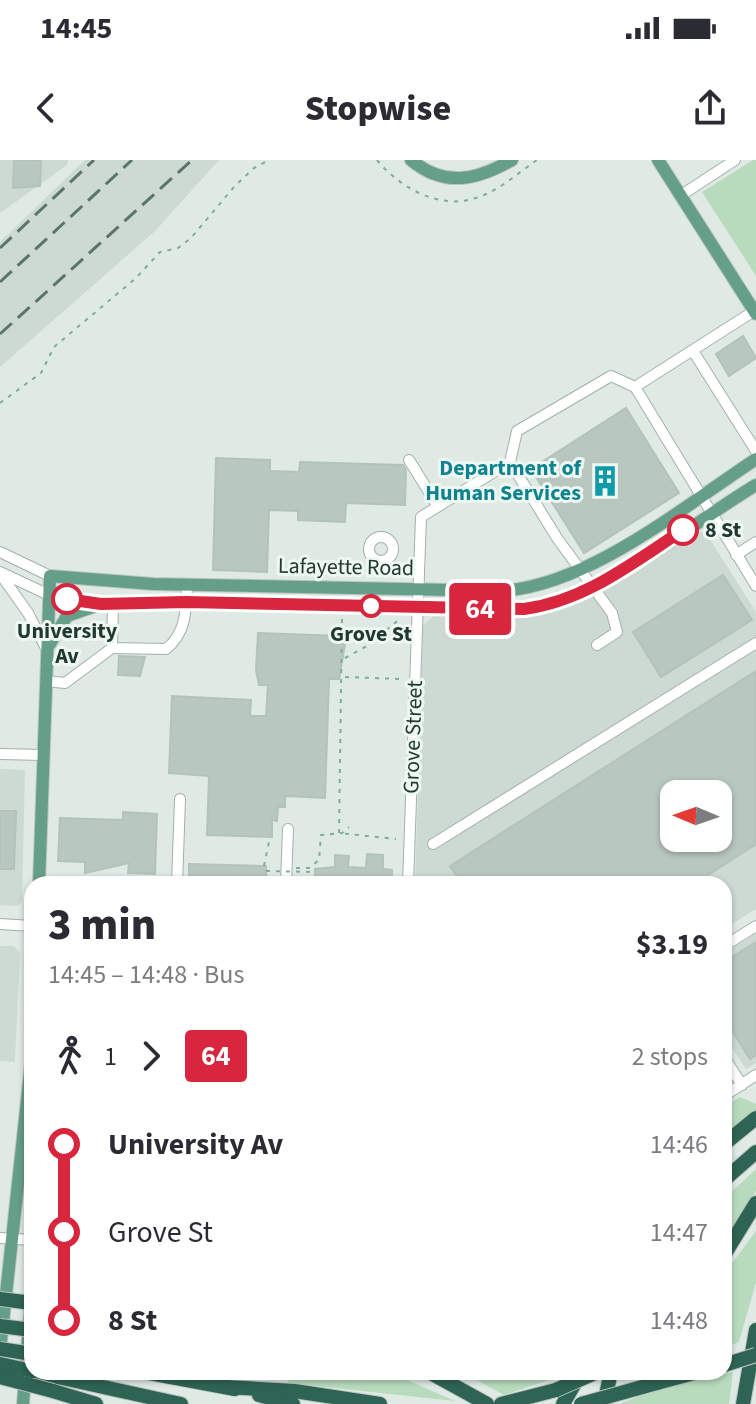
<!DOCTYPE html>
<html lang="en">
<head>
<meta charset="utf-8">
<style>
  :root { --surface:#fff; --page:#f7f7f7; --text:#2b2b33; --muted:#7c7c81 }
  body { margin:0; font-family:"Source Sans 3",sans-serif; background:var(--page); color:var(--text); height:100vh; display:flex; flex-direction:column; font-size:30px; white-space:nowrap }
  * { box-sizing:border-box; margin:0 }
  p { font-size:26px; color:var(--muted) }
  .icon { flex:none; width:44px; height:44px; fill:none; stroke:currentColor; stroke-width:2; stroke-linecap:round; stroke-linejoin:round }
  .map { position:relative; flex:1; overflow:hidden }
  .drawer { position:absolute; left:24px; top:716px; width:708px; height:504px; display:flex; flex-direction:column; background:var(--surface); border-radius:24px; box-shadow:0 2px 6px #0004 }
  .drawer>* { flex:none }
  .badge { padding:0 16px; border-radius:6px; font-size:28px; line-height:52px }
  .needle { width:52px; rotate:272deg }
  .tools { position:absolute; left:660px; top:620px; display:grid; gap:16px }
  .tools a { display:grid; place-items:center; width:72px; height:72px; border-radius:16px; background:var(--surface); box-shadow:0 2px 6px #0004; font-size:40px }
  .map>.badge { position:absolute; translate:-50% -50%; box-shadow:0 0 0 4px #fff }
  .legs { display:flex; align-items:center; gap:12px; height:88px; padding:0 24px; font-size:26px }
  .legs p { margin-inline-start:auto }
  .summary { display:flex; align-items:center; justify-content:space-between; height:136px; padding:0 24px }
  h1 { font-size:44px; font-weight:800; line-height:60px }
  ul { padding:0 24px; list-style:none }
  li { display:flex; align-items:center; gap:28px; height:88px; font-size:30px }
  li i { display:grid; place-items:center; width:12px; height:100%; margin:0 10px; background:currentColor }
  li i::after { content:''; width:20px; height:20px; margin:-10px; border:6px solid; border-radius:50%; background:var(--surface) }
  li p { margin-inline-start:auto }
  li:first-child i { background:linear-gradient(#0000 50%,currentColor 0) }
  li:last-child i { background:linear-gradient(currentColor 50%,#0000 0) }
  .status { display:flex; justify-content:space-between; align-items:center; height:56px; padding:0 40px; background:var(--surface); direction:ltr }
  .status svg { height:22px; fill:currentColor }
  header { display:flex; justify-content:space-between; align-items:center; height:104px; padding:0 24px; background:var(--surface); font-size:36px; font-weight:800 }
  .map>svg:first-child { display:block }
  .built { fill:#cddad3; fill-rule:evenodd }
  .green { fill:#b8dbbe }
  .building { fill:#b8c7bf; stroke:#b2c3ba; stroke-width:2; fill-rule:evenodd }
  .lines { fill:none; stroke-linecap:round; stroke-linejoin:round }
  .minor-casing { stroke:#a2b1aa; stroke-width:12 }
  .major-casing { stroke:#bcc4c1; stroke-width:14 }
  .highway-casing { stroke:#bcc4c1; stroke-width:16 }
  .path { stroke:#81ac9a; stroke-width:2; stroke-dasharray:4 6; stroke-linecap:butt }
  .minor { stroke:#fff; stroke-width:10 }
  .major { stroke:#659e89; stroke-width:12 }
  .highway { stroke:#2e6453; stroke-width:14 }
  .rail { stroke:#5b756b; stroke-width:3; stroke-dasharray:16 8; stroke-linecap:butt }
  .highway-bridge-casing { stroke:#bcc4c1; stroke-width:16; stroke-linecap:butt }
  .path-bridge { stroke:#81ac9a; stroke-width:2; stroke-dasharray:4 6; stroke-linecap:butt }
  .highway-bridge { stroke:#2e6453; stroke-width:14 }
  .line-1-casing { stroke:#fff; stroke-width:18 }
  .line-1 { stroke:#d7263d; stroke-width:12 }
  .stop-1-dot { fill:#fff; stroke:#d7263d; stroke-width:4 }
  .labels { text-anchor:middle; dominant-baseline:central; stroke-width:6; stroke-linejoin:round; paint-order:stroke }
  .culture-label { font-size:22px; font-weight:bold; fill:#0d838f; stroke:#eff7f2; text-anchor:end }
  .stop-label { font-size:22px; font-weight:bold; fill:#213930; stroke:#eff7f2 }
  .street-label { font-size:22px; fill:#213930; stroke:#eff7f2 }
</style>
</head>
<body>
<div class="status"><b>14:45</b><svg viewBox="0 0 49 12"><path d="M0 12V9h3v3zM5 12V6h3v6zM10 12V3h3v9zM15 12V0h3v12zM26 1h20v11H26zM47 4h2v5h-2z"/></svg></div>
<header><svg class="icon" aria-label="back" viewBox="0 0 24 24"><path d="M15 5l-7 7 7 7"/></svg>Stopwise<svg class="icon" aria-label="share" viewBox="0 0 24 24"><path d="M12 15V3M7 8l5-5 5 5M5 13v7h14v-7"/></svg></header>
<div class="map">
<svg width="756" height="1244" viewBox="0 0 756 1244">
  <rect width="100%" height="100%" fill="#dfeae4"/>
  <g class="built">
    <polygon points="0,0 68,0 67,5 0,53"/>
    <polygon points="85,0 219,0 155,71 0,207 0,82"/>
    <path d="M694,371L706,373L756,452V749L724,769V724H415L423,465L437,453L534,456L577,443ZM674,634H718V678H674Z"/>
    <polygon points="0,609 25,610 22,742 17,746 0,745"/>
    <polygon points="756,773 756,903 746,909 724,876 724,794"/>
    <polygon points="0,786 14,786 20,793 15,902 0,901"/>
  </g>
  <g class="green">
    <polygon points="753,0 756,0 756,116 702,32"/>
    <polygon points="740,937 756,944 756,951 724,977 724,947"/>
    <polygon points="756,1009 756,1031 724,1081 724,1039"/>
    <polygon points="756,1071 756,1122 739,1182 724,1188 724,1114"/>
    <polygon points="462,1212 573,1212 504,1235"/>
    <polygon points="733,1212 729,1244 619,1244 656,1230"/>
    <polygon points="391,1213 455,1241 288,1223 289,1215 333,1218"/>
  </g>
  <g class="building">
    <polygon points="14,0 41,0 40,26 13,28"/>
    <polygon points="743,176 756,198 729,216 716,194"/>
    <polygon points="626,248 679,333 584,393 531,309"/>
    <polygon points="216,298 270,300 270,311 299,312 300,302 403,305 406,310 405,345 346,343 345,362 298,360 298,351 269,350 267,412 213,410"/>
    <polygon points="723,415 752,460 661,517 633,472"/>
    <polygon points="258,473 341,476 340,484 345,484 339,519 329,519 325,638 285,636 285,647 278,647 277,661 272,660 272,677 207,675 209,616 169,613 172,536 251,540 250,556 266,556 268,525 259,525 256,510"/>
    <polygon points="119,496 145,497 140,516 118,515"/>
    <path d="M756,511V684L694,724H462L450,706ZM674,634H718V678H674Z"/>
    <polygon points="0,651 16,651 14,709 0,709"/>
    <polygon points="123,652 157,654 155,714 128,713 129,703 85,713 85,702 58,701 60,658 123,660"/>
    <polygon points="367,694 383,695 383,709 392,710 392,724 315,724 315,709 335,707 335,695 349,696 348,707 366,708"/>
    <polygon points="189,704 266,706 266,724 189,724"/>
    <polygon points="756,782 756,895 750,899 724,858 724,802"/>
  </g>
  <g class="lines">
    <defs>
      <g id="minor">
        <polyline points="680,36 735,0"/>
        <polyline points="693,191 756,291"/>
        <polyline points="635,227 756,426"/>
        <polyline points="409,300 437,345"/>
        <polyline points="510,302 557,378 612,453 617,472 597,485"/>
        <circle cx="381" cy="389" r="12"/>
        <polyline points="0,392 50,416"/>
        <polyline points="736,395 756,382"/>
        <polyline points="0,412 49,435 100,444"/>
        <polyline points="1,415 28,453 47,490"/>
        <path d="M113,444L112,488L166,489C187,473 186,448 187,424"/>
        <polyline points="46,521 65,523 112,488"/>
        <polyline points="0,594 44,595"/>
        <polyline points="433,684 756,483"/>
        <polyline points="177,724 180,639"/>
        <polyline points="286,724 288,669"/>
        <polyline points="408,724 421,357 510,302 517,271 611,216 635,227 754,151"/>
        <polyline points="0,764 32,766"/>
        <polyline points="724,786 756,766"/>
        <polyline points="724,897 742,925"/>
        <polyline points="724,936 756,915"/>
        <polyline points="0,1078 32,1080"/>
      </g>
      <g id="major">
        <path d="M411,0C445,28 477,20 512,0"/>
        <polyline points="658,0 756,154"/>
        <path d="M50,484L67,456L101,444L135,443L502,449C596,447 678,372 756,325"/>
        <path d="M39,724L50,416L153,424L501,431C588,426 683,347 756,299"/>
        <polyline points="0,1190 32,894"/>
        <polyline points="23,1244 32,1128"/>
      </g>
      <g id="highway">
        <polyline points="724,984 756,958"/>
        <polyline points="724,1020 756,992"/>
        <polyline points="724,1095 756,1043"/>
        <polyline points="35,1212 181,1244"/>
        <polyline points="144,1212 235,1229"/>
        <polyline points="341,1212 366,1212"/>
        <polyline points="429,1212 487,1244"/>
        <polyline points="657,1223 698,1212"/>
        <polyline points="226,1227 294,1231 380,1244"/>
        <polyline points="53,1231 96,1244"/>
        <polyline points="259,1235 293,1244"/>
        <polyline points="501,1244 556,1230"/>
        <polyline points="563,1244 579,1216"/>
        <polyline points="604,1244 611,1212"/>
        <polyline points="743,1244 756,1170"/>
      </g>
    </defs>
    <use href="#minor" class="minor-casing"/>
    <use href="#major" class="major-casing"/>
    <use href="#highway" class="highway-casing"/>
    <g class="path">
      <path d="M377,0C398,26 437,49 472,39C495,34 518,13 537,0"/>
      <polyline points="0,243 41,213 54,187 136,118 160,92 178,88 191,78 234,27 254,8 269,0"/>
      <polyline points="342,459 339,673 396,679"/>
      <polyline points="345,498 367,486 401,458"/>
      <polyline points="345,517 401,519"/>
      <polyline points="264,706 270,677"/>
      <polyline points="296,708 309,708 319,700 321,675 342,673 349,667"/>
    </g>
    <use href="#minor" class="minor"/>
    <use href="#major" class="major"/>
    <use href="#highway" class="highway"/>
    <g class="rail">
      <polyline points="0,88 94,0"/>
      <polyline points="0,122 132,0"/>
      <polyline points="0,174 192,0"/>
    </g>
    <defs>
      <g id="highway-bridge">
        <polyline points="0,1139 32,1143"/>
        <polyline points="0,1166 32,1170"/>
        <polyline points="0,1189 32,1194"/>
        <polyline points="0,1204 32,1211"/>
        <polyline points="724,1205 756,1195"/>
        <polyline points="0,1217 53,1231"/>
        <polyline points="556,1230 597,1212"/>
        <polyline points="581,1244 657,1223"/>
      </g>
    </defs>
    <use href="#highway-bridge" class="highway-bridge-casing"/>
    <polyline class="path-bridge" points="266,711 315,712"/>
    <use href="#highway-bridge" class="highway-bridge"/>
  </g>
  <g class="lines">
    <defs>
      <path id="line-1" d="M67,439L101,444L186,442L524,449C585,441 632,403 683,370"/>
    </defs>
    <use href="#line-1" class="line-1-casing"/>
    <use href="#line-1" class="line-1"/>
  </g>
  <defs>
    <symbol id="building-bare" viewBox="-9 -9 18 18"><path d="M-4-6H4V6H1V3H-1V6H-4ZM-2.5-4.3h1.7v1.8h-1.7ZM.8-4.3h1.7v1.8H.8ZM-2.5-1h1.7V.8h-1.7ZM.8-1h1.7V.8H.8Z" fill="#0f9aa8" stroke="#eff7f2" stroke-width="2.5" paint-order="stroke"/></symbol>
  </defs>
  <g fill-rule="evenodd">
    <use href="#building-bare" x="583" y="299" width="44" height="44"/>
  </g>
  <g class="stop-1-dot">
    <circle cx="683" cy="370" r="14"/>
    <circle cx="67" cy="439" r="14"/>
    <circle cx="371" cy="446" r="10"/>
  </g>
  <g class="labels">
    <g class="culture-label">
      <text x="581" y="308">Department of<tspan x="581" dy="25">Human Services</tspan></text>
    </g>
    <g class="stop-label">
      <text x="705" y="370" text-anchor="start">8 St</text>
      <text x="67" y="471">University<tspan x="67" dy="25">Av</tspan></text>
      <text x="371" y="474">Grove St</text>
    </g>
    <g class="street-label">
      <text transform="translate(346 407) rotate(1)">Lafayette Road</text>
      <text transform="translate(413 577) rotate(-88)">Grove Street</text>
    </g>
  </g>
</svg>
<div class="tools">
<a><svg class="needle" viewBox="-14 -14 28 28"><path d="M0-13l5 13h-10z" fill="#e53935"/><path d="M0 13l5-13h-10z" fill="#7c7c81"/></svg></a>
</div>
<b class="badge" style="left:480px;top:449px;background:#d7263d;color:#fff">64</b>
<section class="drawer">
<div class="summary"><div><h1>3 min</h1><p>14:45 – 14:48 · Bus</p></div><b>$3.19</b></div>
<div class="legs"><svg class="icon" aria-label="walk" viewBox="0 0 24 24"><circle cx="13" cy="4" r="2"/><path d="M13 8l-2 6 4 7M11 14l-3 7M7 12l3-4h3l4 4"/></svg>1<svg class="icon" aria-label="forward" viewBox="0 0 24 24"><path d="M9 5l7 7-7 7"/></svg><b class="badge" style="background:#d7263d;color:#fff">64</b><p>2 stops</p></div>
<ul>
<li><i style="color:#d7263d"></i><b>University Av</b><p>14:46</p></li>
<li><i style="color:#d7263d"></i><span>Grove St</span><p>14:47</p></li>
<li><i style="color:#d7263d"></i><b>8 St</b><p>14:48</p></li>
</ul>
</section>
</div>
</body>
</html>
